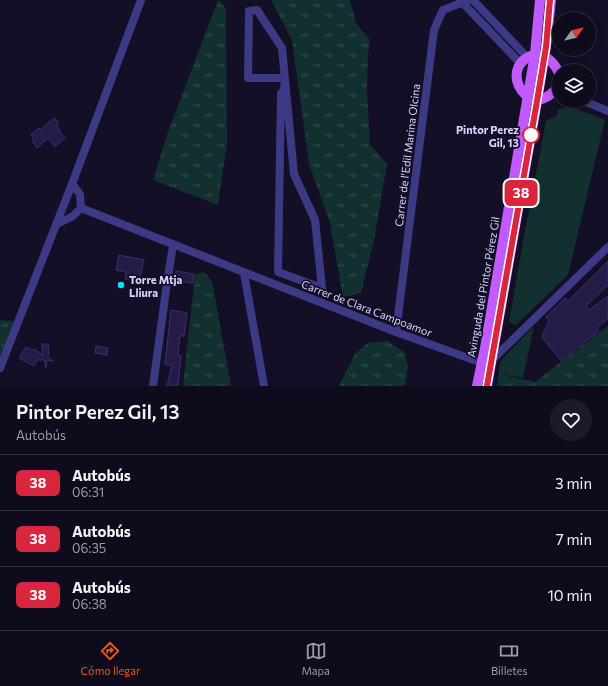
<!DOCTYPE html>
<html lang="es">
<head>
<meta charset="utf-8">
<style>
  :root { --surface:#0e0b1c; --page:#1c1929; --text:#f1f3f6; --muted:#9b9ba3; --line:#2e2b3b; --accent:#ea580c }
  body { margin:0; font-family:Commissioner,sans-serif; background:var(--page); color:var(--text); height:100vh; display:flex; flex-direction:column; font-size:15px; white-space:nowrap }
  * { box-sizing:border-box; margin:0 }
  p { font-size:13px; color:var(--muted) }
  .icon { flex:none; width:22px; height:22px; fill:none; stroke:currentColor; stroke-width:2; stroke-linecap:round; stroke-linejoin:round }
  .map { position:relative; height:386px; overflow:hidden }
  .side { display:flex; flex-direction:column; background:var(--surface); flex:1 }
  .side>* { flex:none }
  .badge { padding:0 8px; border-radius:6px; font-size:14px; line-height:26px }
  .needle { width:26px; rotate:56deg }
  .tools { position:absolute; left:552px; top:12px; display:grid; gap:8px }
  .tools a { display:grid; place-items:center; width:44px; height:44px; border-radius:50%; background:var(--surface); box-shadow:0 2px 10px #0003,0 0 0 1px var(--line); font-size:20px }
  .map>.badge { position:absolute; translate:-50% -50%; box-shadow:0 0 0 2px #fff }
  .round { display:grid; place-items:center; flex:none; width:42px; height:42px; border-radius:21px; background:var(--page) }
  .overview { display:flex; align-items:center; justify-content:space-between; height:68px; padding:0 16px }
  h1 { font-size:19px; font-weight:600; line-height:30px }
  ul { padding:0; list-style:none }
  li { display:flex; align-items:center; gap:12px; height:56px; padding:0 16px; border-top:1px solid var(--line) }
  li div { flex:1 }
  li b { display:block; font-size:15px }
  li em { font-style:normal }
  li .badge { min-width:44px; font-weight:700; text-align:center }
  .dock { display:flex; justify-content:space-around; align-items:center; height:56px; border-top:1px solid var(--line); background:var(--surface); font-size:11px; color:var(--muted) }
  .dock a { display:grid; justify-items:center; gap:2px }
  .dock .on { color:var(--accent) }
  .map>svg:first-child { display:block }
  .grass { fill:url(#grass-tufts) }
  .green { fill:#12302f }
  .building { fill:#241b47; stroke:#3b2d73 }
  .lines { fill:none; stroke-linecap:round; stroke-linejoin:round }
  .minor { stroke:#3d3a85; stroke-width:8 }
  .major { stroke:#c25bff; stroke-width:10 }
  .line-casing { stroke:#fff; stroke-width:9 }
  .line { stroke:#d7263d; stroke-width:6 }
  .stop-dot { fill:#fff; stroke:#d7263d; stroke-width:2 }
  .poi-dot { fill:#00e5ff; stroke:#130f26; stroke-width:1.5 }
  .labels { text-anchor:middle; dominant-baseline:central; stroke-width:3.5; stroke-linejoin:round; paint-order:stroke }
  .stop-label { font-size:11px; font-weight:bold; fill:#d9d4ff; stroke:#130f26; text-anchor:end }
  .street-label { font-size:11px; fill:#d9d4ff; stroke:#130f26 }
  .poi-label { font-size:11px; font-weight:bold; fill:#d9d4ff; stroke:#130f26; text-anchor:start }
</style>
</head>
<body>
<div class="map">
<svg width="608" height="386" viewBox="0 0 608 386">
  <defs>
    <pattern id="grass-tufts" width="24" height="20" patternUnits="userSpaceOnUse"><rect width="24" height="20" fill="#12302f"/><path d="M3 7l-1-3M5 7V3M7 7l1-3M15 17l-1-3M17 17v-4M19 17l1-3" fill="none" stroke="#344d4e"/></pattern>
  </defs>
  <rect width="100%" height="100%" fill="#130f26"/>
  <g class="grass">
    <polygon points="218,0 226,8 227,143 218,205 153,180 167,135"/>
    <polygon points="271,0 350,0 356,23 370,40 368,54 367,89 370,145 387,164 374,240 361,293 343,297 330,223 309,164 292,40"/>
    <polygon points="204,272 212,281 231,386 183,386 195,275"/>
    <polygon points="0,320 14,321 0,358"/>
    <polygon points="608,326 608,386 497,386 499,374 535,382"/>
    <polygon points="387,341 404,352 408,366 405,386 339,386 355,354 368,343"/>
  </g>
  <g class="green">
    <polygon points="570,106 605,120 568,275 516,325 509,322 524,236 546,121 558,115 557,110"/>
    <polygon points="534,326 523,378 499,374 500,362 503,358"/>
  </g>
  <g class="building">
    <polygon points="54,118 59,124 57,126 60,130 59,131 65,138 55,147 48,138 37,148 32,140 34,138 31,135 39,128 40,130"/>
    <polygon points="119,255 144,260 139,282 125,279 126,272 116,270"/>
    <polygon points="608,261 608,285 586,306 589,310 608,296 608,319 596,328 599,331 561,361 542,337 549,320 546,317 565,298 568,301"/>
    <polygon points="176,271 194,274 193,283 175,281"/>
    <polygon points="171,310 187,313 184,336 180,336 178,355 181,356 178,386 167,386 172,365 165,364"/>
    <polygon points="42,344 48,344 49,351 48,357 53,361 47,360 46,368 44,360 37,360 34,366 19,358 26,347 33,350 34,349 43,355"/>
    <polygon points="96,346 108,348 107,355 95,353"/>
  </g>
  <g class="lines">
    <g class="minor">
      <polyline points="460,0 520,63"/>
      <polyline points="473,0 527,57"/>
      <polygon points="257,10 282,48 294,174 315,220 322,288 278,272 281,93 284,91 285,78 248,78 249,11"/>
      <polyline points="584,101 608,111"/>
      <polyline points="81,208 396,332 482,363 491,361 608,247"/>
      <polyline points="57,224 73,216 81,208 80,194 72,184"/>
      <polyline points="244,273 264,386"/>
      <polyline points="396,332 434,30 443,10 469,0"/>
      <polyline points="0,368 72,184 141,0"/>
      <polyline points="153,386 166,290 173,245"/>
    </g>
    <g class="major">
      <path d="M559,73C542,36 502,64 522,91C526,96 531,100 537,100C547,99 555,92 559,84"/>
      <polyline points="477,386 485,348 535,54 540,0"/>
      <polyline points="487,386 536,107 546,47 551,0"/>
    </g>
  </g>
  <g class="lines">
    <defs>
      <polyline id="line" points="487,386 536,107 546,47 550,0"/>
    </defs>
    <use href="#line" class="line-casing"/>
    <use href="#line" class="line"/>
  </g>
  <circle class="stop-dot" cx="531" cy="135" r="8"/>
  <circle class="poi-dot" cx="121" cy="285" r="4"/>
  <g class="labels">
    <g class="stop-label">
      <text x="519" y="129">Pintor Perez<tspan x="519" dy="13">Gil, 13</tspan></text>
    </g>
    <g class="street-label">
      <text transform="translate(407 155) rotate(-83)">Carrer de l'Edil Marina Olcina</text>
      <text transform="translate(483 287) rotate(-80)">Avinguda del Pintor Pérez Gil</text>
      <text transform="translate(367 308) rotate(21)">Carrer de Clara Campoamor</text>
    </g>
    <g class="poi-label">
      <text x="129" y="279">Torre Mtja<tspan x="129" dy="13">Lliura</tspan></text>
    </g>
  </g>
</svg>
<div class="tools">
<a><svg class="needle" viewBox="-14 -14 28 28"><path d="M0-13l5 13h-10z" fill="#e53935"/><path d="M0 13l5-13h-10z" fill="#9b9ba3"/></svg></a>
<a><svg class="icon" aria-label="layers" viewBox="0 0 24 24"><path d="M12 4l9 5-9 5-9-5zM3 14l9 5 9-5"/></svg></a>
</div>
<b class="badge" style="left:521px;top:193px;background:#d7263d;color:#fff">38</b>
</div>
<section class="side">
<div class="overview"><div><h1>Pintor Perez Gil, 13</h1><p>Autobús</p></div><a class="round"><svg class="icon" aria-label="heart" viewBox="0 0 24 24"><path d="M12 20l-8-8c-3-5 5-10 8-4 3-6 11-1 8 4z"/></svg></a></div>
<ul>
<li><span class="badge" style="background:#d7263d;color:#fff">38</span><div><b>Autobús</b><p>06:31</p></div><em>3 min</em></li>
<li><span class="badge" style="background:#d7263d;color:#fff">38</span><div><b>Autobús</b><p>06:35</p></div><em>7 min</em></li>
<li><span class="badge" style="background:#d7263d;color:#fff">38</span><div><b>Autobús</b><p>06:38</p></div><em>10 min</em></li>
</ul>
</section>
<nav class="dock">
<a class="on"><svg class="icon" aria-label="directions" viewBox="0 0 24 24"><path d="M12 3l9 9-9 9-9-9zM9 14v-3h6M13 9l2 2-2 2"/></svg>Cómo llegar</a>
<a><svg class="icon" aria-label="map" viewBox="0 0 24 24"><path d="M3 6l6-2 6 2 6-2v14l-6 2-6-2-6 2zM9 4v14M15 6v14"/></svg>Mapa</a>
<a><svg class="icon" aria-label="tickets" viewBox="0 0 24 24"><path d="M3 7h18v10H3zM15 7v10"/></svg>Billetes</a>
</nav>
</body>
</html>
